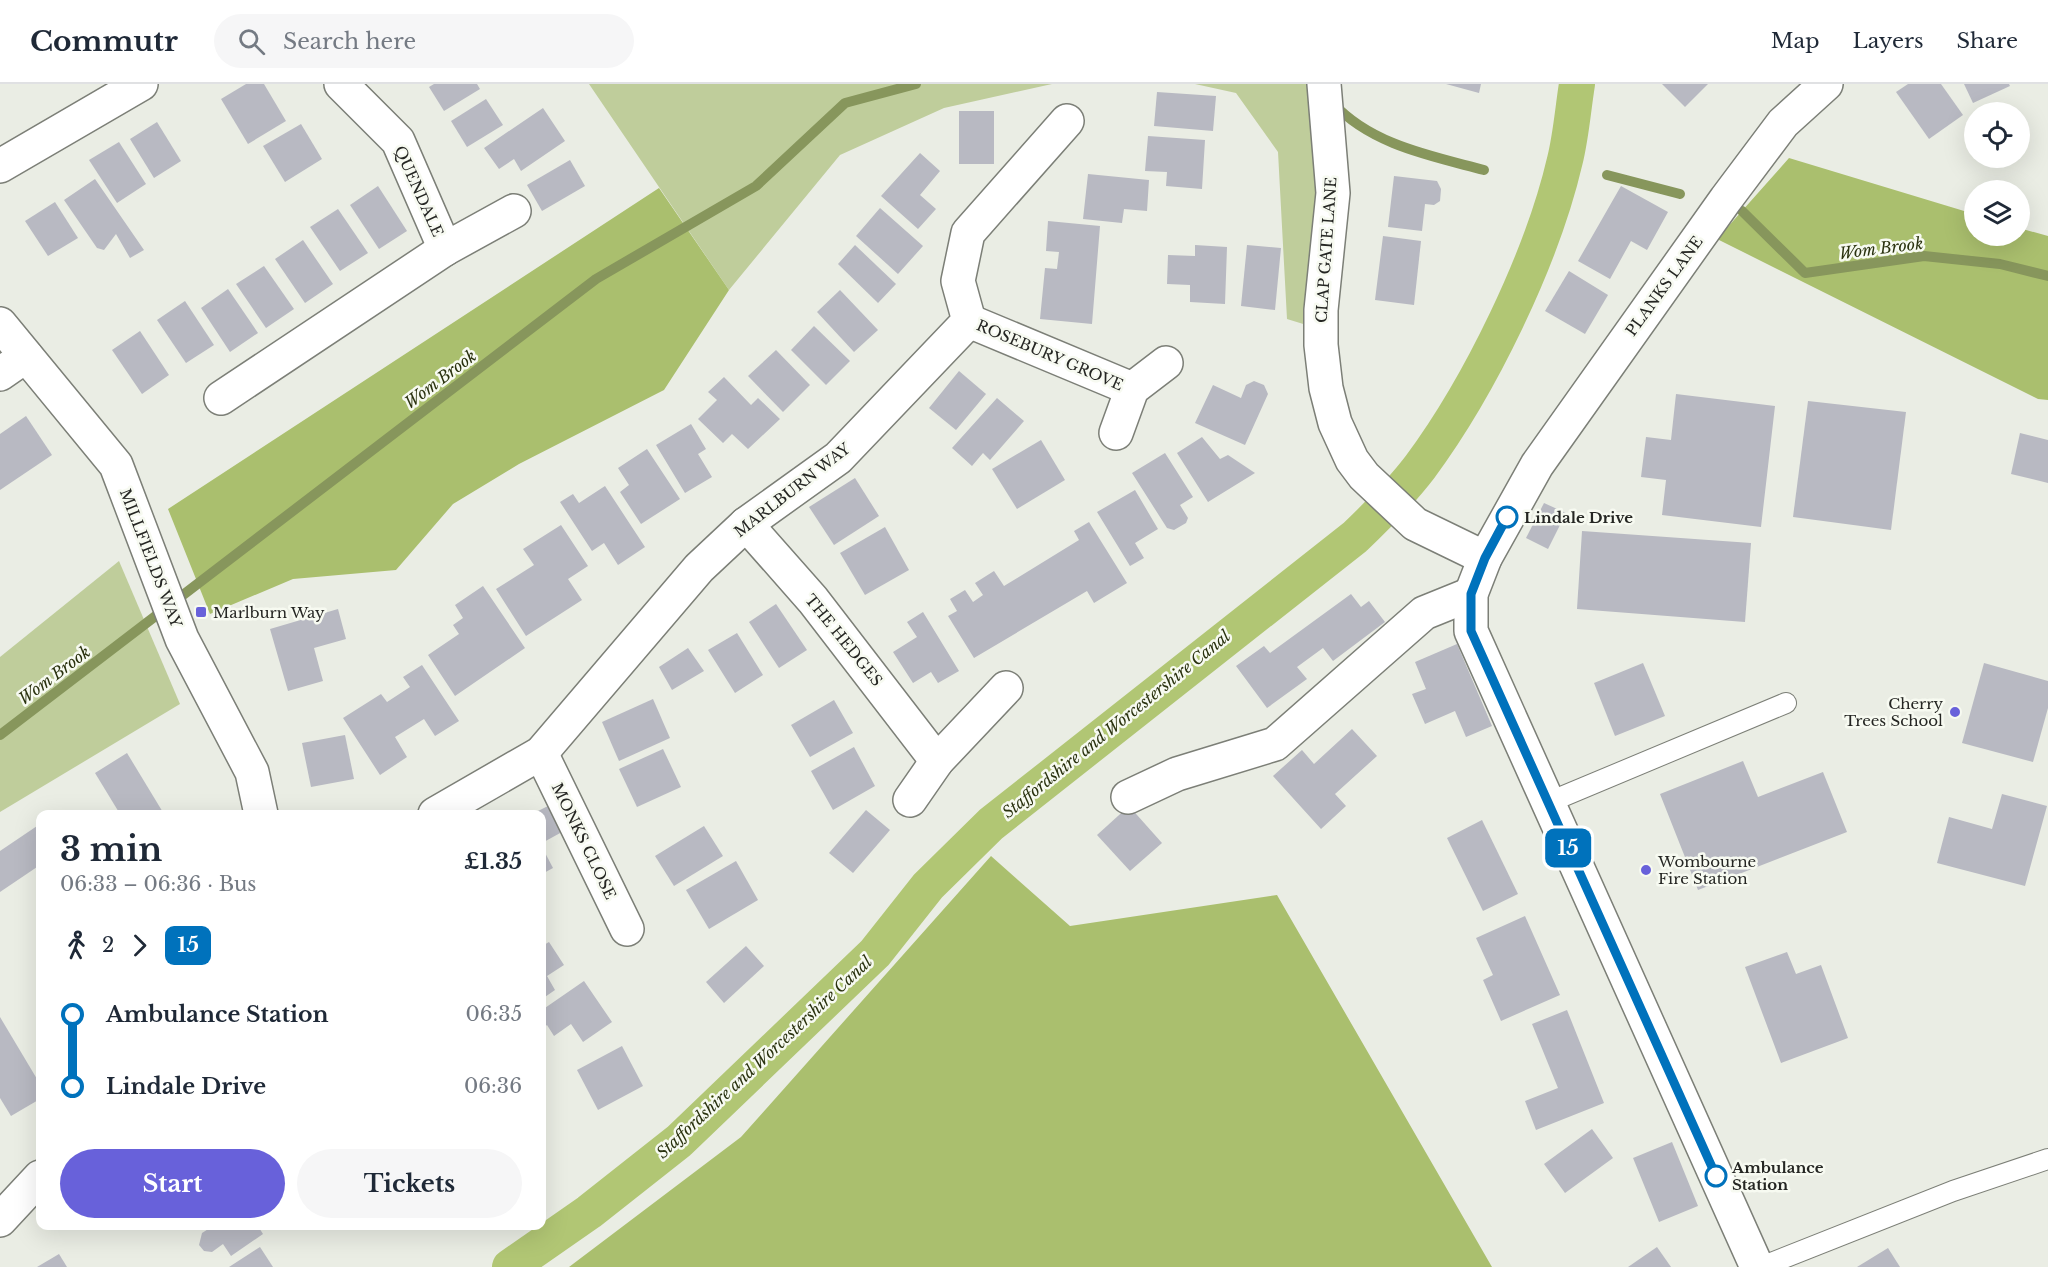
<!DOCTYPE html>
<html lang="en">
<head>
<meta charset="utf-8">
<style>
  :root { --surface:#fff; --page:#f6f6f7; --text:#1f2937; --muted:#747a83; --line:#e0e1e3; --accent:#6861da }
  body { margin:0; font-family:"Libre Baskerville",serif; background:var(--page); color:var(--text); height:100vh; display:flex; flex-direction:column; font-size:22px; white-space:nowrap }
  * { box-sizing:border-box; margin:0 }
  p { font-size:20px; color:var(--muted) }
  .icon { flex:none; width:33px; height:33px; fill:none; stroke:currentColor; stroke-width:2; stroke-linecap:round; stroke-linejoin:round }
  .map { position:relative; flex:1; overflow:hidden }
  .sheet { position:absolute; left:36px; top:726px; width:510px; height:420px; display:flex; flex-direction:column; background:var(--surface); border-radius:12px; box-shadow:0 6px 24px #0002 }
  .sheet>* { flex:none }
  .badge { padding:0 12px; border-radius:9px; font-size:21px; line-height:39px }
  .tools { position:absolute; left:1964px; top:18px; display:grid; gap:12px }
  .tools a { display:grid; place-items:center; width:66px; height:66px; border-radius:50%; background:var(--surface); box-shadow:0 6px 24px #0002; font-size:30px }
  .map>.badge { position:absolute; translate:-50% -50%; box-shadow:0 0 0 3px #fff }
  .legs { display:flex; align-items:center; gap:9px; height:66px; padding:0 24px; font-size:20px }
  .legs p { margin-inline-start:auto }
  .head { display:flex; align-items:center; justify-content:space-between; height:102px; padding:0 24px }
  h1 { font-size:33px; font-weight:700; line-height:45px }
  .cta { display:flex; gap:12px; margin-top:auto; padding:12px 24px }
  .cta a { flex:1; height:69px; border-radius:36px; background:var(--accent); color:#fff; font-size:24px; font-weight:700; line-height:69px; text-align:center }
  .cta a+a { background:var(--page); color:var(--text) }
  ul { padding:0 24px; list-style:none }
  li { display:flex; align-items:center; gap:21px; height:72px; font-size:22px }
  li i { display:grid; place-items:center; width:9px; height:100%; margin:0 8px; background:currentColor }
  li i::after { content:''; width:15px; height:15px; margin:-8px; border:4px solid; border-radius:50%; background:var(--surface) }
  li p { margin-inline-start:auto }
  li:first-child i { background:linear-gradient(#0000 50%,currentColor 0) }
  li:last-child i { background:linear-gradient(currentColor 50%,#0000 0) }
  header { display:flex; align-items:center; gap:36px; box-sizing:border-box; height:84px; padding:0 30px; background:var(--surface); border-bottom:2px solid var(--line) }
  header strong { font-size:28px }
  nav { display:flex; gap:33px; margin-inline-start:auto; font-size:21px }
  .search { width:420px; height:54px; background:var(--page); display:flex; align-items:center; gap:15px; box-sizing:border-box; padding:0 21px; border-radius:33px; color:var(--muted); font-size:22px }
  .map>svg:first-child { display:block }
  .green { fill:#bfcd9b }
  .forest { fill:#aabf6e }
  .lines { fill:none; stroke-linecap:round; stroke-linejoin:round }
  .stream { stroke:#87965c; stroke-width:10 }
  .canal { stroke:#b1c674; stroke-width:36 }
  .building { fill:#b8b9c2 }
  .service-casing { stroke:#7c7f77; stroke-width:22 }
  .minor-casing { stroke:#7c7f77; stroke-width:36 }
  .service { stroke:#fff; stroke-width:20 }
  .minor { stroke:#fff; stroke-width:33 }
  .line-1-casing { stroke:#fff; stroke-width:14 }
  .line-1 { stroke:#0072bc; stroke-width:9 }
  .stop-1-dot { fill:#fff; stroke:#0072bc; stroke-width:3 }
  .poi-dot { fill:#6861da; stroke:#f7faf1; stroke-width:2 }
  .labels { text-anchor:middle; dominant-baseline:central; stroke-width:5; stroke-linejoin:round; paint-order:stroke }
  .street-label { font-size:15px; fill:#252623; stroke:#f7faf1 }
  .stop-label { font-size:15px; font-weight:bold; fill:#252623; stroke:#f7faf1; text-anchor:start }
  .poi-label { font-size:15px; fill:#252623; stroke:#f7faf1; text-anchor:start }
  .water-label { font-size:16px; font-style:italic; fill:#2a320f; stroke:#f7faf1 }
</style>
</head>
<body>
<header>
<strong>Commutr</strong>
<div class="search"><svg class="icon" aria-label="search" viewBox="0 0 24 24"><circle cx="10" cy="10" r="6"/><path d="M15 15l6 6"/></svg>Search here</div>
<nav><a>Map</a><a>Layers</a><a>Share</a></nav>
</header>
<div class="map">
<svg width="2048" height="1183" viewBox="0 0 2048 1183">
  <rect width="100%" height="100%" fill="#eaede4"/>
  <g class="green">
    <polygon points="589,0 1052,0 944,24 840,71 729,206"/>
    <polygon points="1195,0 1312,0 1326,118 1313,243 1287,235 1278,68 1236,9"/>
    <polygon points="119,477 180,620 0,728 0,573"/>
  </g>
  <g class="forest">
    <polygon points="1789,74 1974,130 1974,152 2019,152 2019,144 2048,152 2048,316 2038,315 1717,155"/>
    <polygon points="659,104 729,206 664,306 519,380 453,420 396,486 293,495 210,530 168,425"/>
    <polygon points="991,772 1070,842 1277,811 1492,1183 569,1183 741,1053"/>
  </g>
  <g class="lines">
    <g class="stream">
      <path d="M1333,19C1371,61 1432,72 1484,86"/>
      <polyline points="1607,91 1680,110"/>
      <polyline points="1742,127 1805,189 1924,172 2000,180 2048,192"/>
      <polyline points="0,651 596,195 756,102 845,19 916,0"/>
    </g>
    <path class="canal" d="M510,1183L589,1128L679,1057L875,869L928,802L991,740L1355,453C1378,431 1401,408 1420,383C1480,302 1542,175 1565,76C1571,52 1573,25 1577,0"/>
  </g>
  <g class="building">
    <polygon points="246,0 264,0 286,37 248,60 221,15"/>
    <polygon points="434,0 477,0 480,5 444,27 429,3"/>
    <polygon points="1446,0 1481,0 1479,9"/>
    <polygon points="1662,0 1708,0 1685,23"/>
    <polygon points="1908,0 1941,0 1963,31 1929,55 1896,8"/>
    <polygon points="1964,0 2009,0 2010,2 1973,19"/>
    <polygon points="1157,8 1216,12 1213,47 1154,42"/>
    <polygon points="486,15 503,41 467,63 451,37"/>
    <polygon points="543,24 565,57 521,87 514,75 499,85 484,64"/>
    <rect x="959" y="27" width="35" height="53"/>
    <polygon points="157,38 181,77 154,94 130,55"/>
    <polygon points="301,40 322,75 285,98 263,62"/>
    <polygon points="1148,52 1205,56 1202,105 1166,102 1167,88 1145,87"/>
    <polygon points="119,58 146,100 117,119 89,76"/>
    <polygon points="920,69 940,87 920,111 936,125 918,145 881,112"/>
    <polygon points="570,76 585,102 542,127 527,101"/>
    <polygon points="1088,90 1149,96 1147,127 1124,125 1122,139 1083,135"/>
    <polygon points="1394,92 1437,97 1441,105 1440,117 1434,121 1425,120 1422,147 1388,143"/>
    <polygon points="95,95 144,166 130,174 116,150 104,166 97,164 64,116"/>
    <polygon points="378,102 407,147 379,165 350,121"/>
    <polygon points="1621,102 1668,128 1647,166 1631,157 1610,195 1578,177"/>
    <polygon points="55,118 78,154 48,172 25,137"/>
    <polygon points="880,124 923,162 898,190 856,152"/>
    <polygon points="338,125 368,169 340,187 310,143"/>
    <polygon points="1048,137 1100,142 1092,240 1040,235 1045,184 1057,185 1059,168 1046,167"/>
    <polygon points="1383,152 1421,157 1414,221 1375,216"/>
    <polygon points="303,156 333,200 305,219 275,175"/>
    <polygon points="855,161 896,200 878,219 838,180"/>
    <polygon points="1195,161 1227,163 1225,220 1190,218 1190,201 1167,200 1168,171 1195,172"/>
    <polygon points="1247,161 1281,164 1275,226 1241,222"/>
    <polygon points="264,182 294,225 266,244 236,200"/>
    <polygon points="1569,187 1608,211 1585,250 1545,227"/>
    <polygon points="228,205 258,249 230,268 201,224"/>
    <polygon points="840,206 878,246 854,268 817,228"/>
    <polygon points="185,217 214,261 186,279 157,236"/>
    <polygon points="814,242 850,277 826,301 791,266"/>
    <polygon points="140,247 169,291 142,310 112,266"/>
    <polygon points="776,266 810,301 783,328 748,292"/>
    <polygon points="959,287 986,310 956,346 929,324"/>
    <polygon points="724,293 751,321 758,314 780,335 748,365 732,350 723,359 698,335 717,316 708,308"/>
    <polygon points="1254,297 1264,301 1268,310 1245,361 1195,339 1213,301 1241,314 1246,301"/>
    <polygon points="1676,310 1775,322 1761,443 1662,431 1666,396 1641,393 1646,353 1671,356"/>
    <polygon points="997,314 1024,337 990,376 983,369 972,382 952,364"/>
    <polygon points="1808,317 1906,328 1891,446 1793,433"/>
    <polygon points="26,332 52,371 0,406 0,350"/>
    <polygon points="691,340 706,365 698,370 712,393 685,409 656,361"/>
    <polygon points="2020,349 2048,356 2048,399 2011,390"/>
    <polygon points="1202,353 1220,375 1228,371 1255,389 1208,418 1177,369"/>
    <polygon points="1041,356 1065,396 1017,425 992,385"/>
    <polygon points="647,365 680,415 641,440 620,408 629,401 618,384"/>
    <polygon points="1165,369 1193,413 1180,421 1188,434 1186,439 1174,446 1167,444 1132,389"/>
    <polygon points="855,394 879,432 834,461 809,423"/>
    <polygon points="605,402 645,463 618,481 604,459 592,467 560,418 573,410 579,419"/>
    <polygon points="1135,406 1158,445 1135,459 1144,474 1130,482 1097,428"/>
    <polygon points="1544,419 1566,429 1548,465 1526,454"/>
    <polygon points="1089,438 1127,499 1094,519 1087,507 974,574 948,532 957,527 950,515 965,506 973,518 983,511 975,499 994,487 1004,502 1079,456 1074,447"/>
    <polygon points="561,441 588,482 568,495 582,516 526,552 496,505 534,481 523,465"/>
    <polygon points="885,443 909,486 865,511 840,469"/>
    <polygon points="1582,447 1751,459 1745,538 1577,525"/>
    <polygon points="483,502 525,564 455,612 428,571 459,550 453,541 463,534 455,521"/>
    <polygon points="1351,510 1361,523 1369,517 1385,538 1333,577 1323,564 1297,583 1307,595 1267,624 1236,582 1264,562 1270,569"/>
    <polygon points="776,520 807,566 779,584 749,538"/>
    <polygon points="338,525 346,555 314,564 323,597 288,607 270,545"/>
    <polygon points="923,528 959,587 938,599 931,588 913,599 893,568 917,553 907,538"/>
    <polygon points="737,549 763,591 735,609 708,566"/>
    <polygon points="1457,560 1492,642 1466,653 1455,627 1425,640 1412,610 1426,605 1415,578"/>
    <polygon points="688,564 704,587 672,606 659,583"/>
    <polygon points="1643,579 1665,632 1615,652 1594,599"/>
    <polygon points="1984,579 2048,597 2048,624 2033,678 1962,659"/>
    <polygon points="422,581 459,637 435,652 424,635 395,653 407,673 380,691 343,634 381,610 387,618 410,603 403,593"/>
    <polygon points="653,615 670,654 619,677 602,638"/>
    <polygon points="834,616 853,649 810,673 791,641"/>
    <polygon points="1352,645 1377,672 1335,710 1346,722 1321,745 1273,692 1302,666 1314,680"/>
    <polygon points="345,651 354,695 311,703 302,659"/>
    <polygon points="854,663 875,702 833,726 811,687"/>
    <polygon points="663,665 681,703 637,723 619,685"/>
    <polygon points="127,669 164,730 120,730 95,689"/>
    <polygon points="1743,677 1758,713 1823,688 1847,748 1698,806 1660,710"/>
    <polygon points="2002,710 2047,722 2025,802 1937,779 1949,733 1992,745"/>
    <polygon points="548,722 562,748 542,759 542,730 532,730"/>
    <polygon points="1129,722 1162,759 1130,787 1097,751"/>
    <polygon points="866,726 890,746 853,789 829,769"/>
    <polygon points="1482,736 1518,810 1483,827 1447,754"/>
    <polygon points="40,740 40,781 0,808 0,767"/>
    <polygon points="704,742 723,772 674,802 655,772"/>
    <polygon points="542,763 553,784 542,790"/>
    <polygon points="736,777 758,816 709,845 686,806"/>
    <polygon points="1525,832 1560,911 1501,937 1483,896 1493,891 1476,854"/>
    <polygon points="549,858 564,881 547,892 555,906 542,915 542,862"/>
    <polygon points="746,862 764,882 724,919 706,898"/>
    <polygon points="1787,868 1796,890 1821,881 1848,954 1781,979 1745,883"/>
    <polygon points="584,897 612,938 583,958 571,940 554,952 547,941 542,945 542,926"/>
    <polygon points="1567,926 1604,1019 1536,1046 1525,1017 1558,1004 1532,940"/>
    <polygon points="0,933 40,1000 40,1015 11,1032 0,1014"/>
    <polygon points="622,962 643,1002 598,1026 577,986"/>
    <polygon points="1592,1045 1613,1074 1565,1109 1544,1080"/>
    <polygon points="1672,1058 1698,1122 1659,1138 1633,1074"/>
    <polygon points="213,1142 258,1142 263,1150 231,1172 223,1160 212,1168 204,1167 199,1161 202,1149"/>
    <polygon points="260,1163 273,1183 229,1183"/>
    <polygon points="1657,1163 1671,1183 1628,1183"/>
    <polygon points="1888,1164 1900,1183 1857,1183"/>
    <polygon points="59,1170 67,1183 37,1183"/>
  </g>
  <g class="lines">
    <defs>
      <g id="service">
        <polyline points="1547,719 1786,619"/>
        <polyline points="1761,1183 1953,1107 2048,1075"/>
      </g>
      <g id="minor">
        <polyline points="341,0 398,57 445,165"/>
        <polyline points="1324,0 1333,109 1321,226 1321,261 1326,304 1335,339 1352,376 1364,392 1415,440 1485,474"/>
        <polyline points="0,82 141,0"/>
        <polyline points="969,237 1132,305"/>
        <polyline points="0,240 116,381 182,555 252,688 261,730"/>
        <polyline points="0,290 26,272"/>
        <polyline points="221,314 445,165 514,127"/>
        <polyline points="1116,349 1132,305 1166,279"/>
        <polyline points="746,440 813,516 937,677"/>
        <polyline points="541,669 627,845"/>
        <polyline points="1128,713 1177,690 1275,660 1424,529 1471,510"/>
        <polyline points="910,716 937,677 1006,604"/>
        <polyline points="435,730 541,669 699,484 746,440 838,374 969,237 958,197 968,149 1067,37"/>
        <polyline points="0,1136 40,1093"/>
        <polyline points="1757,1183 1471,547 1471,510 1485,474 1537,381 1726,115 1783,39 1826,0"/>
      </g>
    </defs>
    <use href="#service" class="service-casing"/>
    <use href="#minor" class="minor-casing"/>
    <use href="#service" class="service"/>
    <use href="#minor" class="minor"/>
  </g>
  <g class="lines">
    <defs>
      <polyline id="line-1" points="1507,433 1485,474 1471,510 1471,547 1716,1092"/>
    </defs>
    <use href="#line-1" class="line-1-casing"/>
    <use href="#line-1" class="line-1"/>
  </g>
  <g class="stop-1-dot">
    <circle cx="1507" cy="433" r="10"/>
    <circle cx="1716" cy="1092" r="10"/>
  </g>
  <g class="poi-dot">
    <rect x="195" y="522" width="12" height="12" rx="3"/>
    <circle cx="1955" cy="628" r="6"/>
    <circle cx="1646" cy="786" r="6"/>
  </g>
  <g class="labels">
    <g class="street-label">
      <text transform="translate(419 107) rotate(66)">QUENDALE</text>
      <text transform="translate(1326 166) rotate(-86)">CLAP GATE LANE</text>
      <text transform="translate(1664 202) rotate(-54)">PLANKS LANE</text>
      <text transform="translate(1050 271) rotate(23)">ROSEBURY GROVE</text>
      <text transform="translate(792 406) rotate(-38)">MARLBURN WAY</text>
      <text transform="translate(151 474) rotate(69)">MILLFIELDS WAY</text>
      <text transform="translate(844 556) rotate(51)">THE HEDGES</text>
      <text transform="translate(584 757) rotate(64)">MONKS CLOSE</text>
    </g>
    <g class="stop-label">
      <text x="1524" y="433">Lindale Drive</text>
      <text x="1732" y="1083">Ambulance<tspan x="1732" dy="17">Station</tspan></text>
    </g>
    <g class="poi-label">
      <text x="213" y="528">Marlburn Way</text>
      <text x="1943" y="619" text-anchor="end">Cherry<tspan x="1943" dy="17">Trees School</tspan></text>
      <text x="1658" y="777">Wombourne<tspan x="1658" dy="17">Fire Station</tspan></text>
    </g>
    <g class="water-label">
      <text transform="translate(1881 164) rotate(-7)">Wom Brook</text>
      <text transform="translate(440 295) rotate(-37)">Wom Brook</text>
      <text transform="translate(54 591) rotate(-37)">Wom Brook</text>
      <text transform="translate(1116 640) rotate(-39)">Staffordshire and Worcestershire Canal</text>
      <text transform="translate(764 973) rotate(-43)">Staffordshire and Worcestershire Canal</text>
    </g>
  </g>
</svg>
<div class="tools">
<a><svg class="icon" aria-label="locate" viewBox="0 0 24 24"><circle cx="12" cy="12" r="6"/><path d="M12 2v4M12 18v4M2 12h4M18 12h4"/></svg></a>
<a><svg class="icon" aria-label="layers" viewBox="0 0 24 24"><path d="M12 4l9 5-9 5-9-5zM3 14l9 5 9-5"/></svg></a>
</div>
<b class="badge" style="left:1568px;top:764px;background:#0072bc;color:#fff">15</b>
<section class="sheet">
<div class="head"><div><h1>3 min</h1><p>06:33 – 06:36 · Bus</p></div><b>£1.35</b></div>
<div class="legs"><svg class="icon" aria-label="walk" viewBox="0 0 24 24"><circle cx="13" cy="4" r="2"/><path d="M13 8l-2 6 4 7M11 14l-3 7M7 12l3-4h3l4 4"/></svg>2<svg class="icon" aria-label="forward" viewBox="0 0 24 24"><path d="M9 5l7 7-7 7"/></svg><b class="badge" style="background:#0072bc;color:#fff">15</b></div>
<ul>
<li><i style="color:#0072bc"></i><b>Ambulance Station</b><p>06:35</p></li>
<li><i style="color:#0072bc"></i><b>Lindale Drive</b><p>06:36</p></li>
</ul>
<div class="cta"><a>Start</a><a>Tickets</a></div>
</section>
</div>
</body>
</html>
